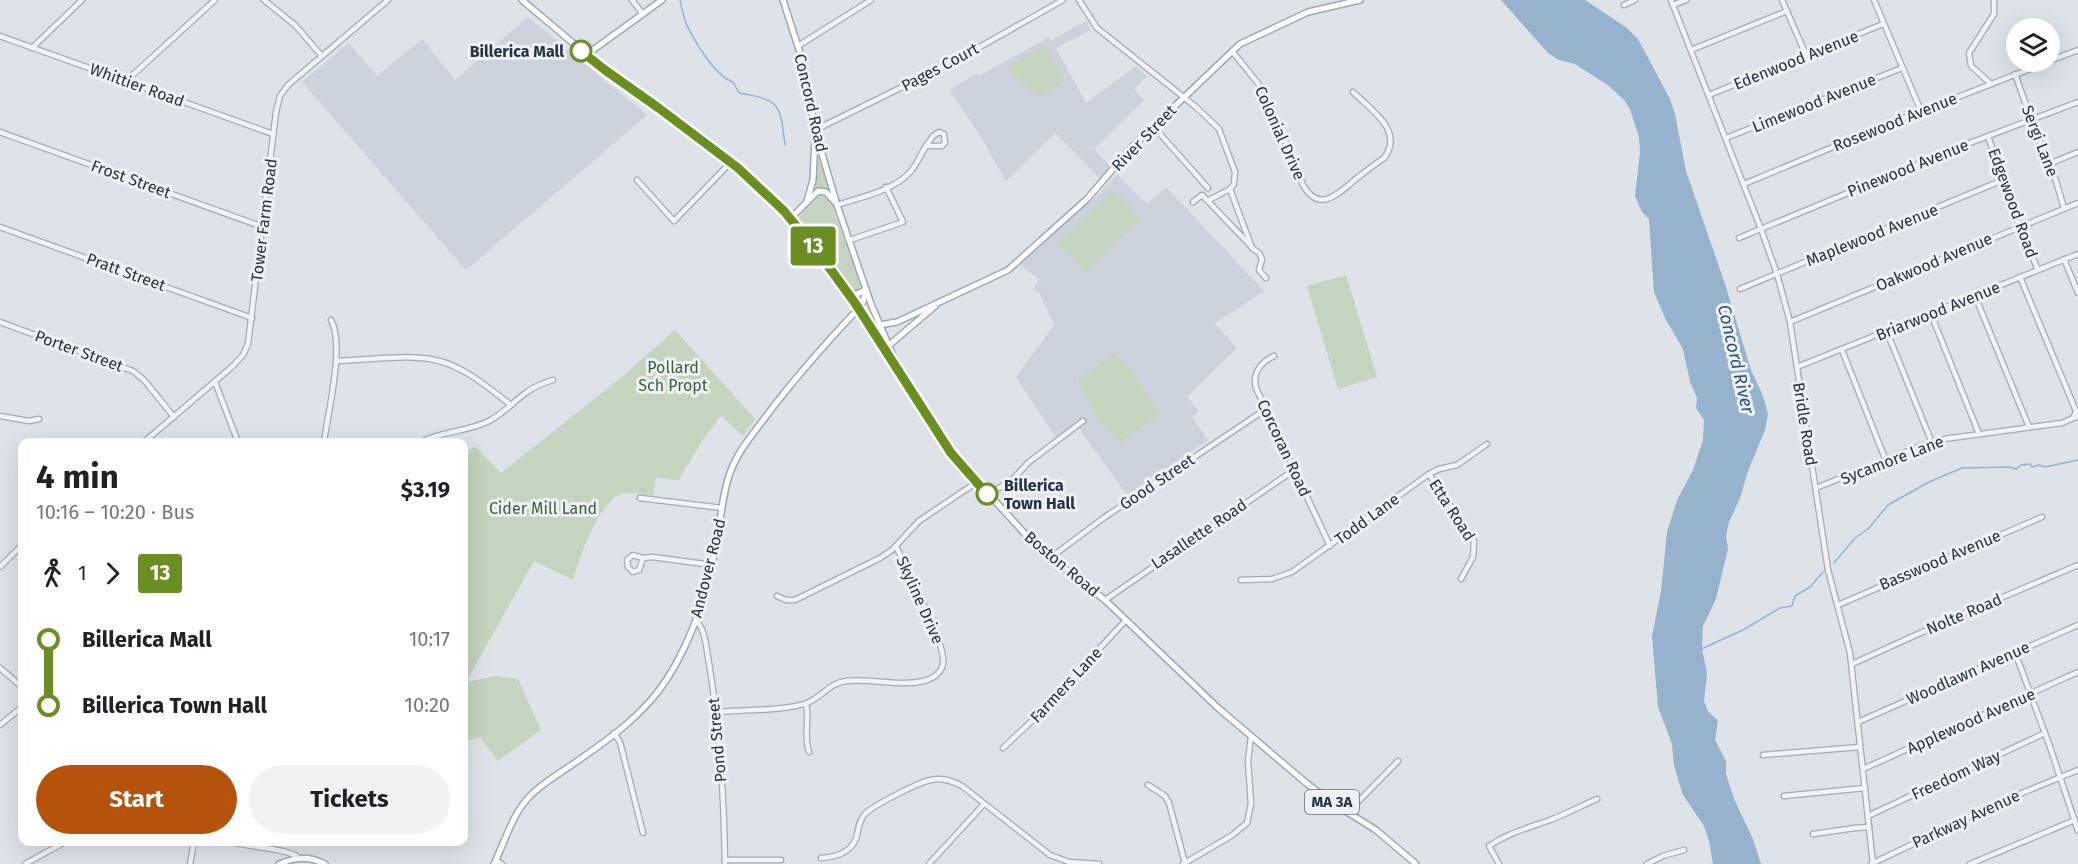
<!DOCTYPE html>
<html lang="en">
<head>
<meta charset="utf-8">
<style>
  :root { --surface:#fff; --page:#f2f2f2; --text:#202124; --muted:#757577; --accent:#b45309 }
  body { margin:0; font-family:"Fira Sans",sans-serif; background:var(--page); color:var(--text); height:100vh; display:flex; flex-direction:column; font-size:22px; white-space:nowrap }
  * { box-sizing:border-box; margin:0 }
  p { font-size:20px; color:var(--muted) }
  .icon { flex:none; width:33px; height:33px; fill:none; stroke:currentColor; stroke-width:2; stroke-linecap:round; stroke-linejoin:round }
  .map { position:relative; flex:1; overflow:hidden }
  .side { position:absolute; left:18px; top:438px; width:450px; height:408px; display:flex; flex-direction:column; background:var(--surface); border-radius:12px; box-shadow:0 6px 24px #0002 }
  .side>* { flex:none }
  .badge { padding:0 12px; border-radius:4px; font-size:21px; line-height:39px }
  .controls { position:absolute; left:2006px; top:18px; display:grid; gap:12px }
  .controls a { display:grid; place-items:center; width:54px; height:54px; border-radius:50%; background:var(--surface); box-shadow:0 6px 24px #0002; font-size:30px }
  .map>.badge { position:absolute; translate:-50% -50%; box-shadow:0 0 0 3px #fff }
  .legs { display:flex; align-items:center; gap:9px; height:66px; padding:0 18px; font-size:20px }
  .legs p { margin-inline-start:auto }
  .head { display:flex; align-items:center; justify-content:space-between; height:102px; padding:0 18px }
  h1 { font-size:33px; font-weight:700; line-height:45px }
  .cta { display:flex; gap:12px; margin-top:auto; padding:12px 18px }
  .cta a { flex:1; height:69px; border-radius:36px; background:var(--accent); color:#fff; font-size:24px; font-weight:700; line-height:69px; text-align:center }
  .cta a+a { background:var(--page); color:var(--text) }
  ul { padding:0 18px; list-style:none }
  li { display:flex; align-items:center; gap:21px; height:66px; font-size:22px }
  li i { display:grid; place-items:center; width:9px; height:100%; margin:0 8px; background:currentColor }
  li i::after { content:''; width:15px; height:15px; margin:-8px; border:4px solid; border-radius:50%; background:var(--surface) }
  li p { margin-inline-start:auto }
  li:first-child i { background:linear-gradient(#0000 50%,currentColor 0) }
  li:last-child i { background:linear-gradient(currentColor 50%,#0000 0) }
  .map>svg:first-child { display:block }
  .built { fill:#ccd2db }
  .green { fill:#c4d4be }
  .water { fill:#96b2cc }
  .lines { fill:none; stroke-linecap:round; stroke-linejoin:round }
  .stream { stroke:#96b2cc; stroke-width:1.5 }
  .minor-casing { stroke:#a3aab3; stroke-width:7 }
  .major-casing { stroke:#9ca7b6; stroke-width:8 }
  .minor { stroke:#f1f3f7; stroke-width:4.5 }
  .major { stroke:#fff; stroke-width:5 }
  .line-1-casing { stroke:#fff; stroke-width:14 }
  .line-1 { stroke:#6b8e23; stroke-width:9 }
  .stop-1-dot { fill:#fff; stroke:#6b8e23; stroke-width:3 }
  .labels { text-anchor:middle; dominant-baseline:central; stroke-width:6; stroke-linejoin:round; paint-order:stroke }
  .shield { fill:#eef2f6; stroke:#626b77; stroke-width:1.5 }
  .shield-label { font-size:15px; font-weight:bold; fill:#263141 }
  .stop-label { font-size:16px; font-weight:bold; fill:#263141; stroke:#eef2f6; text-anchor:end }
  .street-label { font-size:16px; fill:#263141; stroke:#eef2f6 }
  .park-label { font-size:16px; fill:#3c5e32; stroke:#eef2f6 }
  .water-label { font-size:18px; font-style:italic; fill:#2c5179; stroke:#eef2f6 }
</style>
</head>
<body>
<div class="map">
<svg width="2078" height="864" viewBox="0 0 2078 864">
  <rect width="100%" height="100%" fill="#dee3e9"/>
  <g class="built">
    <polygon points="528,17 647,115 466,270 302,82 349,43 377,76 422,39 455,80"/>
    <polygon points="1086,21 1091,30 1056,48 1086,103 1136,66 1147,76 1134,89 1144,100 1094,149 1110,166 1100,179 1055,133 1006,181 978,132 949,90 977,74 979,76 1049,37 1051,40"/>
    <polygon points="1117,174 1147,204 1166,187 1264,291 1214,324 1237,348 1187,397 1199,411 1192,417 1208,440 1127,495 1076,424 1056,437 1016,377 1054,325 1039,292 1033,290 1039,279 1020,265 1099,194"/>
  </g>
  <g class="green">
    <polygon points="1045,45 1065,82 1040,96 1034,94 1006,67"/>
    <polygon points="819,154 835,213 860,283 859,289 854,291 850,289 798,219 815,196"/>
    <polygon points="1111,191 1116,192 1138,216 1139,220 1087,270 1083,269 1060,246 1059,241"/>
    <polygon points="1346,275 1377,377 1338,389 1307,286"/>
    <path d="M675,330L755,419L743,436L721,416L702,441L679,480L656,478L653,496C647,495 630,492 625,493C600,496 579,559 573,580L534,561L466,682L495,676L518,679L541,730L498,761L480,737L464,741V454L475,446L501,473L623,376Z"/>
    <path d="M1114,354C1127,362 1153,400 1157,415L1121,442C1108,435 1080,394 1078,379Z"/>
  </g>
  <polygon class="water" points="1501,0 1585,0 1627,28 1638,39 1670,99 1675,114 1686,171 1725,284 1751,370 1763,396 1768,414 1765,430 1748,471 1740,498 1729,522 1726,536 1728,549 1716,599 1703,626 1702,649 1707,673 1704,701 1708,711 1718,721 1715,740 1726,761 1726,774 1734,799 1753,839 1761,864 1713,864 1709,841 1704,826 1683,795 1674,766 1672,744 1658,707 1652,636 1661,591 1667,532 1677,500 1693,470 1703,440 1704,420 1696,408 1697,398 1690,382 1683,349 1665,318 1654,292 1649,219 1642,212 1635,196 1640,152 1639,137 1630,109 1624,100 1609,86 1575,64 1559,60 1548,53"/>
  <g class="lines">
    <g class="stream">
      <path d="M680,0C682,8 683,16 686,23C694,41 715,76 733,82L739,93C781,100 780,104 785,145"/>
      <polyline points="1834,563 1855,538 1869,528 1888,505 1929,482 1962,468 2010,467 2016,469 2021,465 2030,464 2032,467 2039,465 2045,467 2078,460"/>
      <polyline points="1701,649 1743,630 1780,608 1792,606 1795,596 1810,587 1823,572"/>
    </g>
    <defs>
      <g id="minor">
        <polyline points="264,0 295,25 321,55"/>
        <polyline points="632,0 643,14"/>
        <polyline points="1079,0 1097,28 1196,107 1219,129 1235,172 1234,184 1230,189 1209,200"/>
        <polyline points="1671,0 1761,229 1777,274 1790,322 1828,570 1850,653 1873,864"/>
        <polyline points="1782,0 1806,55"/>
        <polyline points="1874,0 1921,111"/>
        <polyline points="1624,5 1635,0"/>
        <polyline points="1673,5 1686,0"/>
        <polyline points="0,36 273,134"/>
        <polyline points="798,46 871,0"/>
        <polyline points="32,48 82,0"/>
        <polyline points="1691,50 1787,11"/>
        <path d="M1232,51L1265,92L1303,185C1320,215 1340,192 1357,178C1366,171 1375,164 1384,158C1405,131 1370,109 1353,92"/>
        <polyline points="2049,61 2078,50"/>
        <polyline points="2015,74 2031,119 2056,181 2064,208"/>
        <polyline points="126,81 215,0"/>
        <polyline points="1990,83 1971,66 1969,53 1994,14 1994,0"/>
        <polyline points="1709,95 1883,24"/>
        <polyline points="1153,126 1208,188"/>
        <polyline points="815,130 953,62 1063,0"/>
        <polyline points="0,132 263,227"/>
        <polygon points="939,132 944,134 945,143 942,146 926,146 933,136"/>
        <polyline points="1988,136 2016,218 2038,270"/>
        <polyline points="1726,138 1902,68"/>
        <polyline points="2049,164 2078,152"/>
        <polyline points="637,180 674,221 730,163"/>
        <polyline points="1744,184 1886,125 2048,62"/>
        <polyline points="1230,189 1252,248 1259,253 1262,259 1259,270 1266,278"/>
        <polyline points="1193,202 1202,195 1250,245"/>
        <path d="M837,205C861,197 894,191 911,171C917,164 921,154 926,146"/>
        <polyline points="0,227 252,318"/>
        <polyline points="1739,238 1954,149 2078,102"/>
        <polyline points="850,240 903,222 886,187"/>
        <polyline points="2064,259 2078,293"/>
        <polyline points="2020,277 2076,411 2074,417"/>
        <polyline points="1740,289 2003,180"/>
        <polyline points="1975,296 2029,427"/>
        <polyline points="1931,314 1979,434"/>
        <polyline points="0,322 133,371 144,380 174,417"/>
        <polyline points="1790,322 2078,203"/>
        <polyline points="1887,332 1932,443"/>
        <polyline points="1842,350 1886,461"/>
        <path d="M1274,356C1261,362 1252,373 1256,388L1330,546"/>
        <path d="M336,361C364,360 408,354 435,360C462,365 489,388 511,405"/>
        <polyline points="1797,367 2078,254"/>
        <polyline points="215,382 238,442"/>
        <polyline points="0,416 29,421 39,419"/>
        <polyline points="144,442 233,366 243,355 248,344 276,112 280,96 288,85 388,0"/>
        <path d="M324,442C328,412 345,345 331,320"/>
        <path d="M421,442C442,431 467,432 489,421C503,414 514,401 527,392C535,386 543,383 553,380"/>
        <polyline points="1429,474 1474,541 1473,557 1461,579"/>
        <polyline points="1816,488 1923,445 1944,439 2062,423 2078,416"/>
        <polyline points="988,494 1010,482 1029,462 1083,421"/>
        <polyline points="640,498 722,508"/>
        <polyline points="643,558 639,570 633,572 628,567 627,560 633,555 643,558 652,557 712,565"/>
        <polyline points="1050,558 1105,517 1266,409"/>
        <polyline points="0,567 22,545"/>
        <polyline points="1241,580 1272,579 1292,572 1429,474 1439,469 1457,465 1487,444"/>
        <polyline points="777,596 786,600 795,600 880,558 892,550 919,521 977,482"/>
        <polyline points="1105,600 1294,470"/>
        <polyline points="1838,605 2042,517"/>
        <path d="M696,620C706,631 706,648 709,663C720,729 724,797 725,864"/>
        <polyline points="2015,652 2050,747 2078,831"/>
        <polyline points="1852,664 1949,620 2078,565"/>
        <polyline points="0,668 22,687"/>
        <path d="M806,704C810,720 803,736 809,752"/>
        <path d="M716,712C740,710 785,711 807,703C821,698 829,683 846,681C871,678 899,687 924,681C933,678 941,674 943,664C947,645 905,567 896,546"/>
        <polyline points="1858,722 2078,625"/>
        <polyline points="0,725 22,707"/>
        <polyline points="614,733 620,742 643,833"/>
        <polyline points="1003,748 1035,718 1126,620"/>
        <polyline points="1763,755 1860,747"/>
        <polyline points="1863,769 2078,672"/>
        <polyline points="1148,785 1165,796 1169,803 1185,863"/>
        <polyline points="1784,796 1865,788"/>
        <polyline points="1348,812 1398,761"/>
        <polyline points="1868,816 2045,733"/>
        <polyline points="1813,834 1855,828 1869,827"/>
        <path d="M231,842C248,847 288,848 299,858"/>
        <path d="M821,858C837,857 853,852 857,835C859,827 859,820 865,814C872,806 919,782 931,780C942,777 952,781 962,786L1050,855L1069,862L1099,864"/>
        <polyline points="496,860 502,864"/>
        <polyline points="725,860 781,860"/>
        <polyline points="25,864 65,842"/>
        <polyline points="190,864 194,842"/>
        <polyline points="929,864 984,804"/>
        <polyline points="1183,864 1231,836 1247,823 1251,804 1248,761 1251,736"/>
        <path d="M1499,864L1489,846C1508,833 1528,828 1550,820C1566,814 1581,806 1597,799"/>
        <polyline points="1647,864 1663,856 1684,850"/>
        <polyline points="1871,864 2005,800 2078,770"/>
        <polyline points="1970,864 2075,820"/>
      </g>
      <g id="major">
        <polyline points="522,0 605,70 660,109 738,168 784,211 821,257 858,309 951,453 1038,548 1105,600 1217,707 1305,782 1328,800 1376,830 1416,864"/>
        <polyline points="783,0 803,62 815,130 837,205 871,304 896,363"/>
        <polyline points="586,55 662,0"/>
        <polyline points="807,201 813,180 815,138"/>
        <polyline points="790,219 818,191 826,192 835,202"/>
        <polyline points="847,293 857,294 865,290"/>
        <polyline points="879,325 897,322 1008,270 1087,199 1132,147 1240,44 1308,12 1360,0"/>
        <polyline points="887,347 935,306"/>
        <path d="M279,864C296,857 309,856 325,864"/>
        <path d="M494,864C505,842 512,814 530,796C542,783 559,774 573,764C608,740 644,715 667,679C695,635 709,586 718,535C721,514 723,492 730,473C737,453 751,436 764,419C793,380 825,344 858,309L863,302L866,289"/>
      </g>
    </defs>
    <use href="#minor" class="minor-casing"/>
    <use href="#major" class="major-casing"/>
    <use href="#minor" class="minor"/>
    <use href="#major" class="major"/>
  </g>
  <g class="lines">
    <defs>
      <polyline id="line-1" points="581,51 605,70 660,109 738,168 784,211 823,259 855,303 951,453 987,494"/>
    </defs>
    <use href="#line-1" class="line-1-casing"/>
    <use href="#line-1" class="line-1"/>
  </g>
  <g class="stop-1-dot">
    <circle cx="581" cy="51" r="10"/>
    <circle cx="987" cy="494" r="10"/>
  </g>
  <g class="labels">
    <rect class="shield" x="1305" y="790" width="54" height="24" rx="4.5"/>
    <g class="shield-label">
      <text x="1332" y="802">MA 3A</text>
    </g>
    <g class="stop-label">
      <text x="564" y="51">Billerica Mall</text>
      <text x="1004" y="485" text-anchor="start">Billerica<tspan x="1004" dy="18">Town Hall</tspan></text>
    </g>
    <g class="street-label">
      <text transform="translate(1796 60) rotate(-22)">Edenwood Avenue</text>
      <text transform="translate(940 67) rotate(-28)">Pages Court</text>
      <text transform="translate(137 85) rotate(20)">Whittier Road</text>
      <text transform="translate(811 103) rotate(77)">Concord Road</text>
      <text transform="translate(1814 103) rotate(-22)">Limewood Avenue</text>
      <text transform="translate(1895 122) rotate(-22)">Rosewood Avenue</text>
      <text transform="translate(1280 133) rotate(66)">Colonial Drive</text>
      <text transform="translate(1144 138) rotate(-46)">River Street</text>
      <text transform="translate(2040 141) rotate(69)">Sergi Lane</text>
      <text transform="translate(1908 168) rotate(-22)">Pinewood Avenue</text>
      <text transform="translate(131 179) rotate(20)">Frost Street</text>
      <text transform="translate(2013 203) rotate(70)">Edgewood Road</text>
      <text transform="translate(264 220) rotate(-83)">Tower Farm Road</text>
      <text transform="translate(1872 235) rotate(-22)">Maplewood Avenue</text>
      <text transform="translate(1934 262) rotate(-23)">Oakwood Avenue</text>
      <text transform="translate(126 272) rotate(20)">Pratt Street</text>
      <text transform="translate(1938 311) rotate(-22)">Briarwood Avenue</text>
      <text transform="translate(79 351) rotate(20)">Porter Street</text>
      <text transform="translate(1805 424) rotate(81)">Bridle Road</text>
      <text transform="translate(1284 448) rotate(65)">Corcoran Road</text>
      <text transform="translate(1892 460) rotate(-21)">Sycamore Lane</text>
      <text transform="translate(1157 482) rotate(-34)">Good Street</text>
      <text transform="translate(1452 510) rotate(57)">Etta Road</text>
      <text transform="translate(1367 519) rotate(-36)">Todd Lane</text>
      <text transform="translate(1199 534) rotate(-34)">Lasallette Road</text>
      <text transform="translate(1940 560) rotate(-23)">Basswood Avenue</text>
      <text transform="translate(1062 564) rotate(40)">Boston Road</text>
      <text transform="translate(708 568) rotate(-76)">Andover Road</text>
      <text transform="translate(920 600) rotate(66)">Skyline Drive</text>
      <text transform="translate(1964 614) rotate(-23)">Nolte Road</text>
      <text transform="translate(1968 673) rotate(-24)">Woodlawn Avenue</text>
      <text transform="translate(1066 685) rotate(-47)">Farmers Lane</text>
      <text transform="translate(1971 721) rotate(-24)">Applewood Avenue</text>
      <text transform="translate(717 740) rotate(-95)">Pond Street</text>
      <text transform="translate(1956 775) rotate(-25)">Freedom Way</text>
      <text transform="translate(1966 819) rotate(-25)">Parkway Avenue</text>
    </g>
    <g class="park-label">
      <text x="673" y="367">Pollard<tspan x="673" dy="18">Sch Propt</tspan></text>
      <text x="543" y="508">Cider Mill Land</text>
    </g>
    <g class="water-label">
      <text transform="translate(1736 359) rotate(77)">Concord River</text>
    </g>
  </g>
</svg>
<div class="controls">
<a><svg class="icon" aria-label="layers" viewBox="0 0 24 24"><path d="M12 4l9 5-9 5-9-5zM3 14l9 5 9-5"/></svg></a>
</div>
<b class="badge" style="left:813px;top:246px;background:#6b8e23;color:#fff">13</b>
<section class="side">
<div class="head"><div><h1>4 min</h1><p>10:16 – 10:20 · Bus</p></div><b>$3.19</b></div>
<div class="legs"><svg class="icon" aria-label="walk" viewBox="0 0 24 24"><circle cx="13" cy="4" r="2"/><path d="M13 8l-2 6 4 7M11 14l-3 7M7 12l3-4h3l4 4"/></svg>1<svg class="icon" aria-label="forward" viewBox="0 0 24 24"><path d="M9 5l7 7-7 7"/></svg><b class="badge" style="background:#6b8e23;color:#fff">13</b></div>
<ul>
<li><i style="color:#6b8e23"></i><b>Billerica Mall</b><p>10:17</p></li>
<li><i style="color:#6b8e23"></i><b>Billerica Town Hall</b><p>10:20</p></li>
</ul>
<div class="cta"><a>Start</a><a>Tickets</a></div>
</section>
</div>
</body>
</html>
